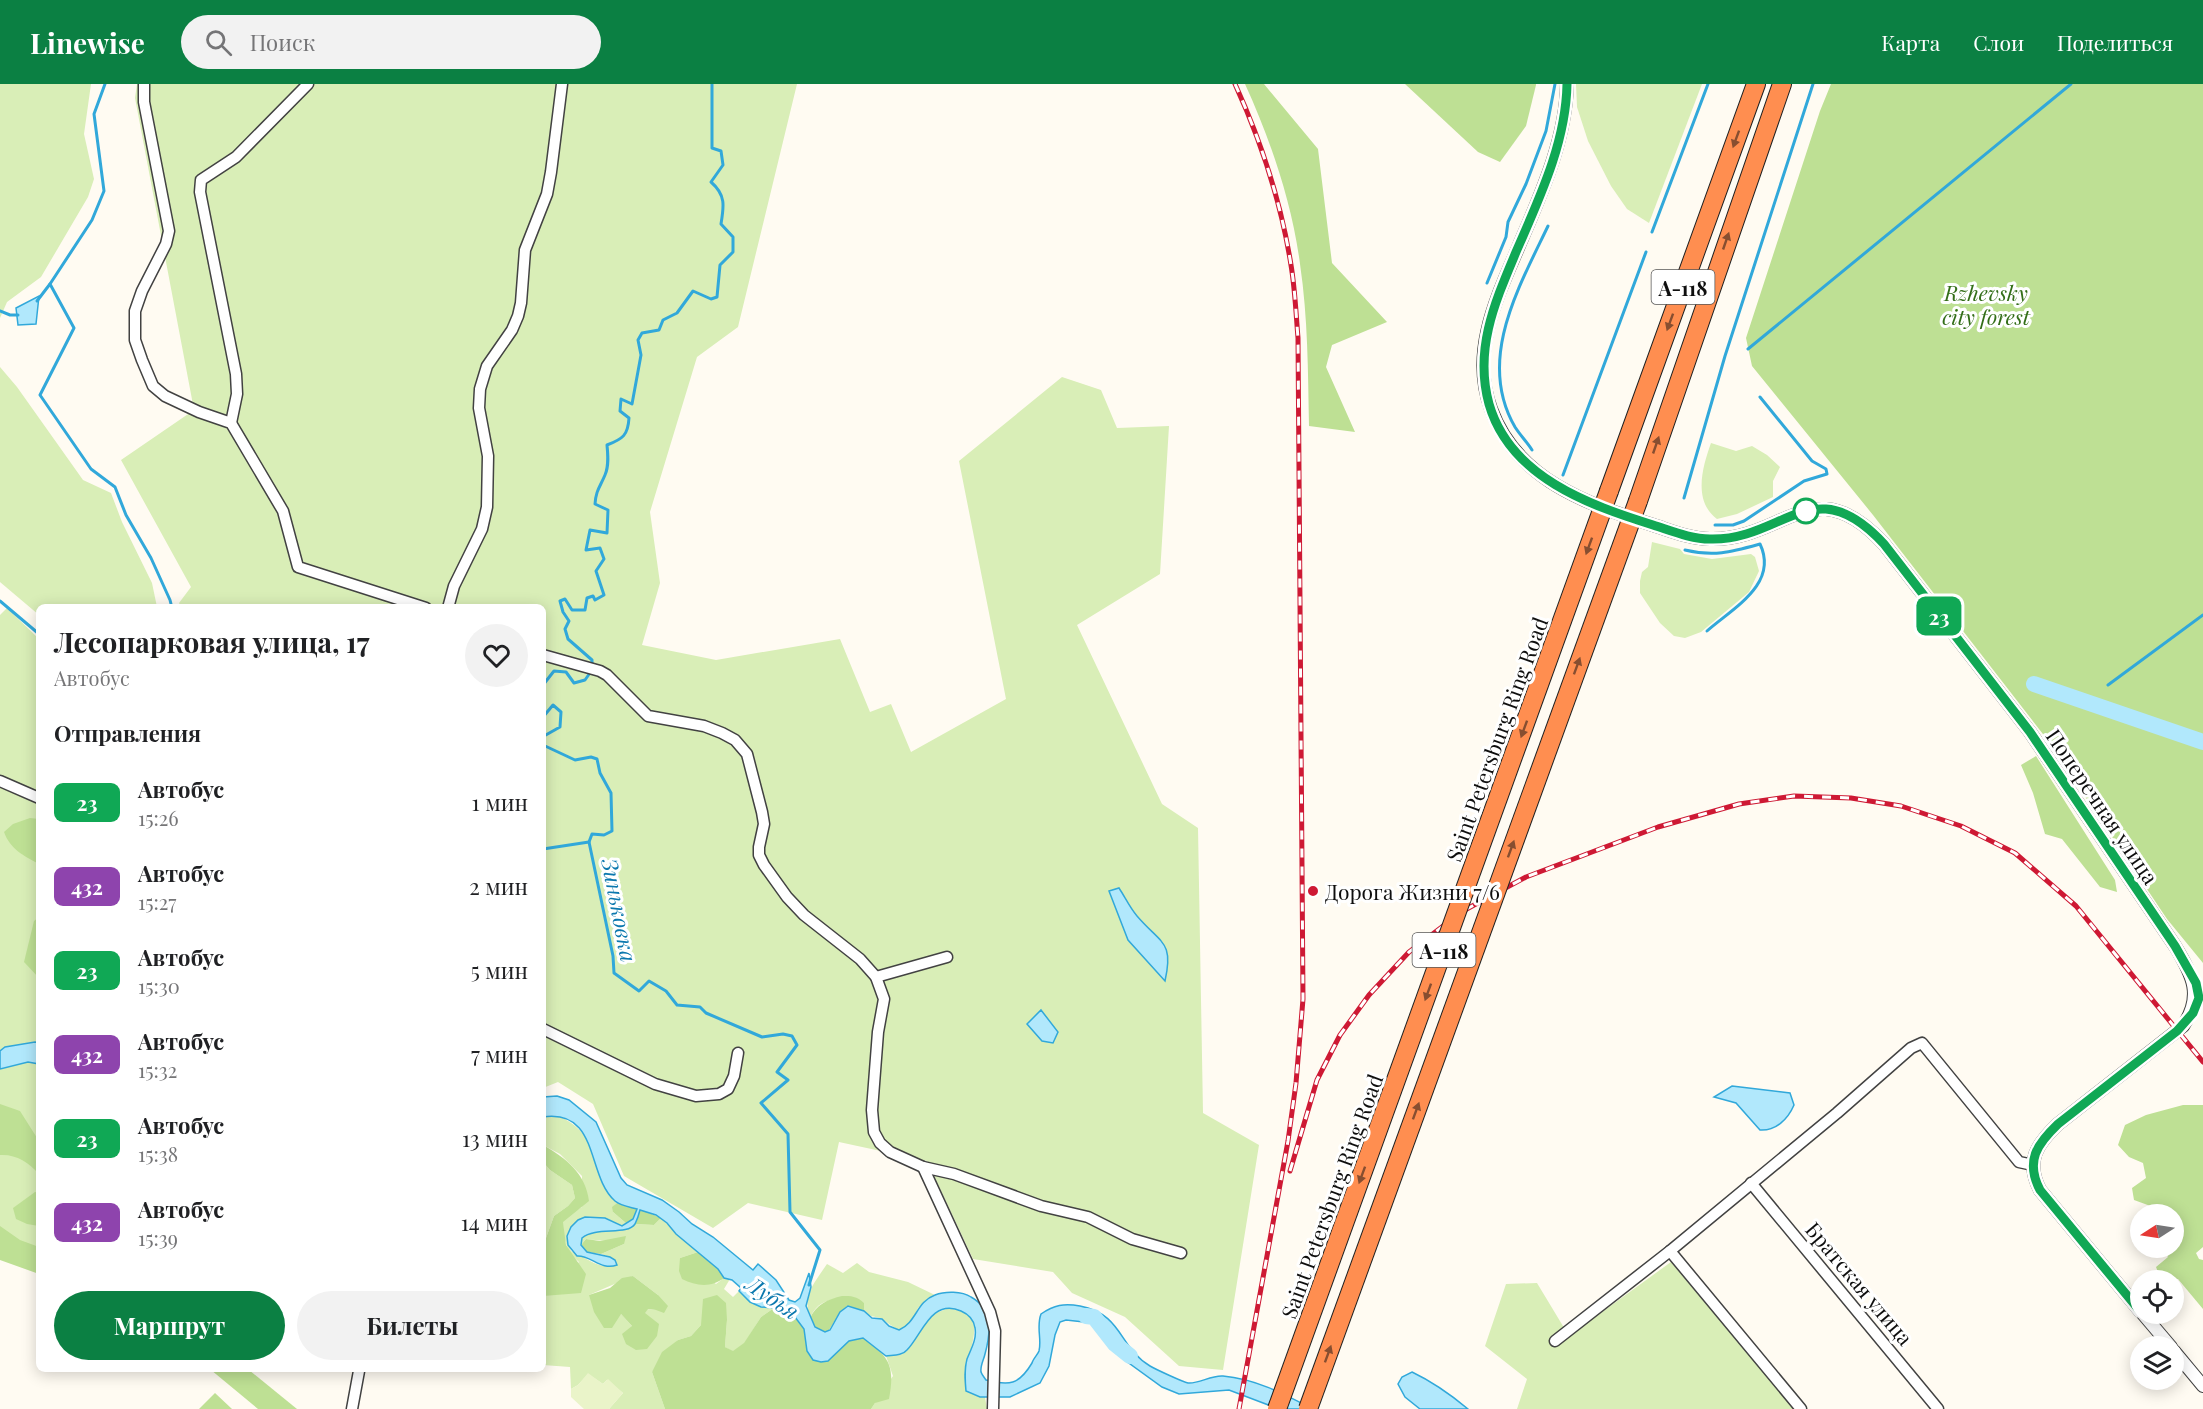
<!DOCTYPE html>
<html lang="ru">
<head>
<meta charset="utf-8">
<style>
  :root { --surface:#fff; --page:#f2f2f2; --text:#202124; --muted:#757577; --accent:#0b8043 }
  body { margin:0; font-family:"Playfair Display",serif; background:var(--page); color:var(--text); height:100vh; display:flex; flex-direction:column; font-size:22px; white-space:nowrap }
  * { box-sizing:border-box; margin:0 }
  p { font-size:20px; color:var(--muted) }
  .icon { flex:none; width:33px; height:33px; fill:none; stroke:currentColor; stroke-width:2; stroke-linecap:round; stroke-linejoin:round }
  .map { position:relative; flex:1; overflow:hidden }
  .details { position:absolute; left:36px; top:520px; width:510px; height:768px; display:flex; flex-direction:column; background:var(--surface); border-radius:9px; box-shadow:0 3px 15px #0003 }
  .details>* { flex:none }
  .badge { padding:0 12px; border-radius:9px; font-size:21px; line-height:39px }
  .needle { width:39px; rotate:258deg }
  .fabs { position:absolute; left:2130px; top:1120px; display:grid; gap:12px }
  .fabs a { display:grid; place-items:center; width:54px; height:54px; border-radius:50%; background:var(--surface); box-shadow:0 3px 15px #0003; font-size:30px }
  .map>.badge { position:absolute; translate:-50% -50%; box-shadow:0 0 0 3px #fff }
  h2 { padding:0 18px; font-size:22px; line-height:54px }
  .round { display:grid; place-items:center; flex:none; width:63px; height:63px; border-radius:32px; background:var(--page) }
  .headline { display:flex; align-items:center; justify-content:space-between; height:102px; padding:0 18px }
  h1 { font-size:28px; font-weight:700; line-height:45px }
  .primary-button { display:flex; gap:12px; margin-top:auto; padding:12px 18px }
  .primary-button a { flex:1; height:69px; border-radius:36px; background:var(--accent); color:#fff; font-size:24px; font-weight:700; line-height:69px; text-align:center }
  .primary-button a+a { background:var(--page); color:var(--text) }
  ul { padding:0; list-style:none }
  li { display:flex; align-items:center; gap:18px; height:84px; padding:0 18px }
  li div { flex:1 }
  li b { display:block; font-size:22px }
  li em { font-style:normal }
  li .badge { min-width:66px; font-weight:700; text-align:center }
  header { display:flex; align-items:center; gap:36px; box-sizing:border-box; height:84px; padding:0 30px; background:var(--accent); color:#fff }
  header strong { font-size:28px }
  nav { display:flex; gap:33px; margin-inline-start:auto; font-size:21px }
  .search { width:420px; height:54px; background:var(--page); display:flex; align-items:center; gap:15px; box-sizing:border-box; padding:0 21px; border-radius:33px; color:var(--muted); font-size:22px }
  .map>svg:first-child { display:block }
  .green { fill:#d9eeb7; fill-rule:evenodd }
  .forest { fill:#bee094 }
  .pitch { fill:#eaf4c9 }
  .water { fill:#b1e8fc; stroke:#31a8da; stroke-width:1.5 }
  .lines { fill:none; stroke-linecap:round; stroke-linejoin:round }
  .stream { stroke:#31a8da; stroke-width:3 }
  .river { stroke:#b1e8fc; stroke-width:16 }
  .minor-casing { stroke:#424242; stroke-width:13 }
  .tertiary-casing { stroke:#424242; stroke-width:14 }
  .motorway-casing { stroke:#202020; stroke-width:20 }
  .minor { stroke:#fff; stroke-width:10 }
  .tertiary { stroke:#fff; stroke-width:12 }
  .motorway { stroke:#ff8e50; stroke-width:18 }
  .rail-casing { stroke:#ce1934; stroke-width:5 }
  .rail { stroke:#fff; stroke-width:3; stroke-dasharray:9; stroke-linecap:butt }
  .motorway-bridge-casing { stroke:#202020; stroke-width:20; stroke-linecap:butt }
  .motorway-bridge { stroke:#ff8e50; stroke-width:18 }
  .oneway { fill:#874e30 }
  .line-casing { stroke:#fff; stroke-width:14 }
  .line { stroke:#10a855; stroke-width:9 }
  .stop-dot { fill:#fff; stroke:#10a855; stroke-width:3 }
  .poi-dot { fill:#ce1934; stroke:#fff; stroke-width:2 }
  .labels { text-anchor:middle; dominant-baseline:central; stroke-width:6; stroke-linejoin:round; paint-order:stroke }
  .shield { fill:#fff; stroke:#575757; stroke-width:1.5 }
  .shield-label { font-size:20px; font-weight:bold; fill:#0f0f0f }
  .park-label { font-size:21px; font-style:italic; fill:#336e18; stroke:#fff }
  .street-label { font-size:21px; fill:#0f0f0f; stroke:#fff }
  .poi-label { font-size:21px; fill:#0f0f0f; stroke:#fff; text-anchor:start }
  .water-label { font-size:22px; font-style:italic; fill:#0b78ae; stroke:#fff }
</style>
</head>
<body>
<header>
<strong>Linewise</strong>
<div class="search"><svg class="icon" aria-label="search" viewBox="0 0 24 24"><circle cx="10" cy="10" r="6"/><path d="M15 15l6 6"/></svg>Поиск</div>
<nav><a>Карта</a><a>Слои</a><a>Поделиться</a></nav>
</header>
<div class="map">
<svg width="2203" height="1325" viewBox="0 0 2203 1325">
  <rect width="100%" height="100%" fill="#fffbf2"/>
  <g class="green">
    <polygon points="0,0 91,0 84,50 94,95 88,113 41,193 7,218 0,234"/>
    <polygon points="137,0 797,0 738,243 697,273 650,428 660,499 642,561 716,576 840,555 870,628 891,620 911,668 1006,615 959,377 1062,293 1101,306 1117,344 1169,342 1160,490 1077,541 1162,720 1198,744 1203,1029 1259,1061 1223,1286 1179,1282 1125,1233 1072,1209 1053,1188 973,1175 927,1077 839,1058 822,1136 748,1119 713,1144 624,1092 593,1020 558,998 543,1004 543,524 181,523 179,519 191,503 121,376 194,326 135,14"/>
    <polygon points="1576,0 1702,0 1649,139 1627,125 1611,102 1588,57 1577,23"/>
    <polygon points="0,283 17,303 83,396 111,409 122,438 152,499 157,523 39,524 39,531 0,498"/>
    <path d="M1711,359L1736,367L1752,362L1767,371L1780,383L1773,397V413L1737,430L1717,435C1693,417 1702,384 1711,359Z"/>
    <polygon points="1652,458 1680,465 1684,470 1712,475 1751,470 1755,473 1759,487 1749,508 1701,548 1685,554 1674,552 1660,539 1640,509 1640,497 1642,488 1648,483"/>
    <polygon points="7,524 39,555 39,1162 30,1163 0,1159 0,531"/>
    <path d="M556,1031C605,1051 586,1086 617,1119L613,1123V1128L627,1140L622,1142L605,1134L585,1133L567,1152L571,1167C585,1173 601,1187 616,1181L610,1173L601,1170L624,1160C611,1156 600,1157 586,1155L581,1161L582,1154C598,1141 621,1153 635,1140L654,1141L661,1134L698,1168L680,1174L716,1200L724,1194L730,1195L724,1205L733,1213L739,1207C750,1217 758,1222 774,1224L761,1233L744,1260L733,1268L725,1263L727,1236L701,1241L691,1252L678,1256L652,1288L665,1325H609L623,1309L607,1296L603,1300L588,1290L578,1301L571,1305L570,1283L543,1281V1212L579,1178C566,1168 563,1154 563,1137L570,1130L582,1123V1092L560,1070L543,1061V1033ZM633,1192L658,1211L656,1226L647,1225L626,1260L632,1242L621,1230L589,1211Z"/>
    <polygon points="543,1078 550,1086 572,1101 575,1114 568,1122 554,1132 546,1154 543,1155"/>
    <polygon points="1671,1178 1794,1325 1517,1325 1527,1295 1485,1262 1506,1200 1537,1199 1569,1252"/>
    <path d="M857,1179L869,1188L908,1198L935,1211L918,1224L909,1242L899,1246C893,1243 888,1239 882,1235C873,1231 873,1235 864,1227V1219C842,1216 821,1209 810,1234C802,1211 815,1198 827,1180L843,1189Z"/>
    <path d="M946,1225C992,1224 969,1264 965,1289L980,1313H985L987,1325H871L893,1292L886,1272L900,1271L907,1267L925,1239L934,1230Z"/>
  </g>
  <g class="forest">
    <path d="M1245,0H1264L1318,65L1332,179L1387,238L1332,261L1326,283L1355,348L1309,342C1308,288 1308,234 1300,180C1292,119 1271,57 1245,0Z"/>
    <polygon points="1405,0 1536,0 1536,1 1526,42 1500,78 1478,68"/>
    <polygon points="1831,0 2203,0 2203,879 2167,835 2046,654 1873,431 1752,282 1746,254 1820,27"/>
    <polygon points="2036,672 2115,796 2117,808 2100,803 2062,755 2045,750 2033,709 2021,681"/>
    <path d="M30,734L39,735V780C24,772 10,765 4,748L13,740Z"/>
    <polygon points="39,833 39,894 24,878 34,837"/>
    <path d="M0,1020L20,1027L39,1057V1090C28,1078 16,1070 0,1071Z"/>
    <polygon points="2183,1021 2203,1021 2203,1163 2196,1169 2199,1175 2203,1176 2203,1225 2178,1195 2161,1196 2156,1183 2168,1173 2162,1164 2174,1164 2174,1131 2155,1131 2156,1124 2134,1116 2132,1104 2146,1094 2143,1079 2129,1073 2118,1061 2125,1041 2146,1031"/>
    <path d="M543,1061C566,1074 586,1090 589,1117L563,1138L566,1161L586,1190L581,1209L543,1212V1155L546,1154L554,1132L568,1122L575,1114L572,1101L550,1086L543,1078Z"/>
    <polygon points="35,1108 39,1109 39,1142 27,1140 16,1135 13,1124"/>
    <polygon points="617,1119 637,1125 633,1135 627,1140 613,1128 612,1123"/>
    <polygon points="640,1125 661,1134 654,1141 635,1140"/>
    <polygon points="0,1142 20,1156 39,1163 39,1190 0,1176"/>
    <polygon points="626,1152 624,1160 601,1170 587,1168 581,1161 586,1155 600,1157"/>
    <path d="M698,1168L718,1185L724,1194C711,1204 696,1202 682,1195L679,1187L680,1174Z"/>
    <polygon points="633,1192 658,1211 668,1222 664,1229 656,1226 648,1225 645,1229 659,1240 657,1252 647,1265 636,1266 626,1260 622,1250 632,1242 621,1230 612,1244 604,1244 594,1228 589,1211 610,1204 622,1194"/>
    <path d="M717,1211L726,1219L727,1236L725,1263L733,1267L744,1259L761,1233L774,1224L782,1230L795,1233L804,1245L807,1267L828,1277L849,1257L863,1254C890,1273 895,1282 889,1315L875,1319L871,1325H665L652,1288L662,1268L678,1256L691,1252L701,1241L703,1215Z"/>
    <path d="M842,1212C851,1212 857,1212 864,1219V1227L847,1222L840,1228L829,1246L825,1248L815,1243L810,1234C816,1221 828,1215 842,1212Z"/>
    <polygon points="211,1286 249,1286 297,1325 258,1325"/>
    <polygon points="215,1309 232,1325 199,1325"/>
  </g>
  <polygon class="pitch" points="588,1289 603,1300 608,1295 623,1309 609,1325 584,1325 571,1313 571,1305 578,1301"/>
  <g class="water">
    <polygon points="39,212 36,240 18,241 16,224"/>
    <path d="M1119,804C1125,813 1130,824 1137,832C1161,860 1174,857 1165,897L1128,856L1109,807Z"/>
    <polygon points="1041,926 1058,948 1053,959 1042,957 1027,940"/>
    <polygon points="35,958 39,959 39,980 28,978 0,985 0,967 5,963"/>
    <path d="M1732,1002L1790,1009L1794,1021C1788,1035 1776,1047 1760,1046L1736,1019L1714,1013Z"/>
    <path d="M557,1012L569,1016L596,1038L621,1094L627,1101L662,1116L679,1128L692,1140L713,1153L753,1186L758,1180L776,1196L789,1216L795,1218L800,1214L809,1189L811,1203L806,1222L815,1243L825,1248L830,1246L840,1228L848,1222L864,1227L872,1234L882,1235L889,1242L899,1246C917,1238 916,1218 935,1211C945,1207 962,1207 971,1213C993,1225 991,1248 985,1270C984,1275 980,1282 981,1288C982,1291 984,1293 986,1296C1009,1302 1019,1301 1032,1279C1033,1275 1038,1270 1039,1267C1042,1255 1036,1243 1041,1230C1054,1221 1064,1219 1080,1222C1123,1230 1119,1264 1150,1282C1155,1285 1183,1298 1188,1299C1199,1300 1211,1291 1223,1292C1256,1295 1284,1310 1313,1325H1279L1229,1306L1179,1310L1162,1303L1126,1277L1106,1246L1093,1239L1066,1236L1060,1238L1055,1251L1049,1282L1040,1299L1010,1313H980L966,1307C965,1296 964,1286 967,1275C971,1265 977,1255 975,1244C974,1236 968,1230 961,1227C931,1214 922,1251 907,1266C902,1272 893,1271 886,1272L863,1254L849,1257L828,1277L821,1278L813,1276L807,1267L804,1245L795,1233L782,1230L774,1224L761,1223L750,1218L739,1207L741,1204L732,1196L724,1194L718,1185L676,1150L667,1139L656,1131L640,1126C639,1130 637,1136 635,1140C627,1152 596,1142 582,1154L581,1161L587,1168L610,1173L615,1176L617,1181C601,1187 591,1171 577,1172L568,1161L567,1152L571,1143L578,1136L585,1133L605,1134L622,1142L633,1135L637,1125C630,1123 621,1122 615,1117C586,1092 600,1025 543,1033V1013Z"/>
    <path d="M1412,1288C1433,1298 1450,1310 1468,1325H1420L1405,1313L1398,1300L1402,1293Z"/>
  </g>
  <g class="lines">
    <g class="stream">
      <polyline points="105,0 94,30 104,107 92,136 50,200 74,244 40,311 91,385 115,403 126,431 151,474 170,516 172,524"/>
      <polyline points="1652,148 1708,0"/>
      <polyline points="1487,199 1506,153 1508,138 1526,100 1546,47 1555,0"/>
      <polyline points="37,217 50,200"/>
      <polyline points="0,227 10,231 18,231"/>
      <polyline points="1748,265 2071,0"/>
      <path d="M1532,366C1527,358 1520,351 1515,343C1476,276 1519,203 1548,142"/>
      <polyline points="1563,391 1646,168"/>
      <polyline points="1684,414 1725,272 1813,0"/>
      <polyline points="1715,441 1733,441 1744,437 1804,397 1827,390 1826,385 1812,377 1760,313"/>
      <path d="M1685,466C1714,473 1731,468 1760,460C1779,500 1733,524 1707,547"/>
      <polyline points="0,517 39,550"/>
      <path d="M543,601L554,587L566,588L574,599L585,596L592,586V576L568,555L565,545L569,537L563,528L560,517L565,515L572,526H585L587,514L593,512L595,516L604,511L596,487L604,475L600,464L586,466L590,446L607,449L608,426L595,420C596,406 600,403 605,391C609,382 608,371 607,361C623,355 628,351 629,334L620,327L621,315L632,320L641,271L638,256L642,249L659,246L663,236L677,229L693,207L711,215L717,213L720,181L733,168V153L721,140C724,122 726,111 711,98L723,81L721,67L712,64V0"/>
      <polyline points="2108,601 2203,531"/>
      <polyline points="543,633 553,621 561,628 560,643 544,652 543,661 575,676 591,673 597,675 600,689 611,709 612,747 604,751 592,750 589,758 613,872 614,889 639,907 649,897 666,907 677,921 700,923 706,929 762,953 783,950 792,952 797,961 777,988 788,996 761,1019 788,1050 790,1128 820,1166 809,1201"/>
      <polyline points="543,765 589,758"/>
    </g>
    <g class="river">
      <polyline points="2034,600 2203,658"/>
      <polyline points="1086,1232 1094,1233 1115,1260 1130,1272"/>
    </g>
    <defs>
      <g id="minor">
        <polyline points="144,0 144,18 169,147 166,160 142,207 135,227 135,256 142,276 153,302 165,312 199,328 231,339 283,427 298,483 426,524"/>
        <polyline points="231,339 237,310 236,290 200,108 201,96 236,73 308,0"/>
        <polyline points="448,524 454,502 482,445 487,423 488,372 479,324 480,305 487,282 512,246 518,232 521,219 525,166 547,110 551,88 562,0"/>
        <polyline points="543,571 600,587 607,591 648,632 704,642 722,649 735,656 747,670 762,728 764,740 759,763 759,771 764,781 787,813 804,831 860,875 876,893 884,915 878,948 872,1026 874,1048 880,1059 890,1068 923,1083 954,1090 1041,1122 1088,1133 1132,1155 1181,1169"/>
        <polyline points="0,697 39,714"/>
        <polyline points="876,893 947,873"/>
        <polyline points="543,945 655,1000 696,1012 719,1010 728,1005 734,992 738,969"/>
        <polyline points="923,1083 990,1228 995,1247 993,1325"/>
        <polyline points="1751,1099 1938,1325"/>
        <polyline points="1670,1167 1801,1325"/>
        <polyline points="1555,1257 1670,1167 1837,1029 1911,964 1922,959 2019,1078 2033,1081"/>
        <polyline points="352,1325 359,1287"/>
      </g>
      <g id="tertiary">
        <path d="M1567,0C1566,57 1540,112 1518,164C1496,215 1470,269 1491,325C1517,396 1587,420 1653,441C1672,447 1691,455 1710,455C1784,457 1813,383 1884,460L2030,648L2175,862C2193,892 2203,912 2183,942L2058,1040C2037,1060 2025,1077 2040,1106L2140,1227"/>
        <polyline points="2143,1230 2171,1263"/>
        <polyline points="2174,1267 2203,1302"/>
      </g>
      <g id="motorway">
        <polyline points="1609,407 1756,0"/>
        <polyline points="1638,417 1782,0"/>
      </g>
    </defs>
    <use href="#minor" class="minor-casing"/>
    <use href="#tertiary" class="tertiary-casing"/>
    <use href="#motorway" class="motorway-casing"/>
    <use href="#minor" class="minor"/>
    <use href="#tertiary" class="tertiary"/>
    <use href="#motorway" class="motorway"/>
    <defs>
      <g id="rail">
        <path d="M1235,0C1261,57 1281,118 1291,181C1295,205 1296,230 1298,254L1303,915L1296,999L1288,1057L1239,1325"/>
        <polyline points="1290,1087 1317,996 1340,951 1369,911 1409,868 1463,827 1526,793 1658,743 1739,720 1794,712 1851,714 1901,722 1961,742 2015,769 2076,822 2203,978"/>
      </g>
    </defs>
    <use href="#rail" class="rail-casing"/>
    <use href="#rail" class="rail"/>
    <defs>
      <g id="motorway-bridge">
        <polyline points="1277,1325 1609,407"/>
        <polyline points="1308,1325 1638,417"/>
      </g>
    </defs>
    <use href="#motorway-bridge" class="motorway-bridge-casing"/>
    <use href="#motorway-bridge" class="motorway-bridge"/>
  </g>
  <defs><path id="oneway-solid" d="M-6-.8H1V-3.2L6.5 0L1 3.2V.8H-6Z" transform="scale(1.5)"/></defs>
  <g class="oneway">
    <use href="#oneway-solid" transform="translate(1736 55) rotate(110)"/>
    <use href="#oneway-solid" transform="translate(1726 157) rotate(-71)"/>
    <use href="#oneway-solid" transform="translate(1670 238) rotate(110)"/>
    <use href="#oneway-solid" transform="translate(1656 361) rotate(-71)"/>
    <use href="#oneway-solid" transform="translate(1589 462) rotate(110)"/>
    <use href="#oneway-solid" transform="translate(1577 582) rotate(-70)"/>
    <use href="#oneway-solid" transform="translate(1524 645) rotate(110)"/>
    <use href="#oneway-solid" transform="translate(1511 765) rotate(-70)"/>
    <use href="#oneway-solid" transform="translate(1428 908) rotate(110)"/>
    <use href="#oneway-solid" transform="translate(1416 1027) rotate(-70)"/>
    <use href="#oneway-solid" transform="translate(1362 1091) rotate(110)"/>
    <use href="#oneway-solid" transform="translate(1328 1270) rotate(-70)"/>
  </g>
  <g class="lines">
    <defs>
      <path id="line" d="M1567,0C1566,59 1539,115 1516,168C1495,218 1474,265 1489,320C1510,393 1589,421 1653,441C1672,447 1691,455 1710,455C1784,457 1813,383 1884,460L2030,648L2175,862L2196,899L2199,914L2193,929L2177,947L2058,1040C2037,1060 2025,1077 2040,1106L2140,1227"/>
    </defs>
    <use href="#line" class="line-casing"/>
    <use href="#line" class="line"/>
  </g>
  <circle class="stop-dot" cx="1806" cy="427" r="12"/>
  <circle class="poi-dot" cx="1313" cy="807" r="6"/>
  <g class="labels">
    <g class="shield">
      <rect x="1651.5" y="186" width="63" height="34" rx="4.5"/>
      <rect x="1412.5" y="849" width="63" height="34" rx="4.5"/>
    </g>
    <g class="shield-label">
      <text x="1683" y="203">А-118</text>
      <text x="1444" y="866">А-118</text>
    </g>
    <g class="park-label">
      <text x="1986" y="208">Rzhevsky<tspan x="1986" dy="24">city forest</tspan></text>
    </g>
    <g class="street-label">
      <text transform="translate(1496 655) rotate(-70)">Saint Petersburg Ring Road</text>
      <text transform="translate(2103 722) rotate(56)">Поперечная улица</text>
      <text transform="translate(1331 1112) rotate(-70)">Saint Petersburg Ring Road</text>
      <text transform="translate(1860 1199) rotate(50)">Братская улица</text>
    </g>
    <g class="poi-label">
      <text x="1325" y="807">Дорога Жизни 7/6</text>
    </g>
    <g class="water-label">
      <text transform="translate(620 826) rotate(79)">Зиньковка</text>
      <text transform="translate(773 1213) rotate(34)">Лубья</text>
    </g>
  </g>
</svg>
<div class="fabs">
<a><svg class="needle" viewBox="-14 -14 28 28"><path d="M0-13l5 13h-10z" fill="#e53935"/><path d="M0 13l5-13h-10z" fill="#757577"/></svg></a>
<a><svg class="icon" aria-label="locate" viewBox="0 0 24 24"><circle cx="12" cy="12" r="6"/><path d="M12 2v4M12 18v4M2 12h4M18 12h4"/></svg></a>
<a><svg class="icon" aria-label="layers" viewBox="0 0 24 24"><path d="M12 4l9 5-9 5-9-5zM3 14l9 5 9-5"/></svg></a>
</div>
<b class="badge" style="left:1939px;top:532px;background:#10a855;color:#fff">23</b>
<section class="details">
<div class="headline"><div><h1>Лесопарковая улица, 17</h1><p>Автобус</p></div><a class="round"><svg class="icon" aria-label="heart" viewBox="0 0 24 24"><path d="M12 20l-8-8c-3-5 5-10 8-4 3-6 11-1 8 4z"/></svg></a></div>
<h2>Отправления</h2>
<ul>
<li><span class="badge" style="background:#10a855;color:#fff">23</span><div><b>Автобус</b><p>15:26</p></div><em>1 мин</em></li>
<li><span class="badge" style="background:#8e44ad;color:#fff">432</span><div><b>Автобус</b><p>15:27</p></div><em>2 мин</em></li>
<li><span class="badge" style="background:#10a855;color:#fff">23</span><div><b>Автобус</b><p>15:30</p></div><em>5 мин</em></li>
<li><span class="badge" style="background:#8e44ad;color:#fff">432</span><div><b>Автобус</b><p>15:32</p></div><em>7 мин</em></li>
<li><span class="badge" style="background:#10a855;color:#fff">23</span><div><b>Автобус</b><p>15:38</p></div><em>13 мин</em></li>
<li><span class="badge" style="background:#8e44ad;color:#fff">432</span><div><b>Автобус</b><p>15:39</p></div><em>14 мин</em></li>
</ul>
<div class="primary-button"><a>Маршрут</a><a>Билеты</a></div>
</section>
</div>
</body>
</html>
